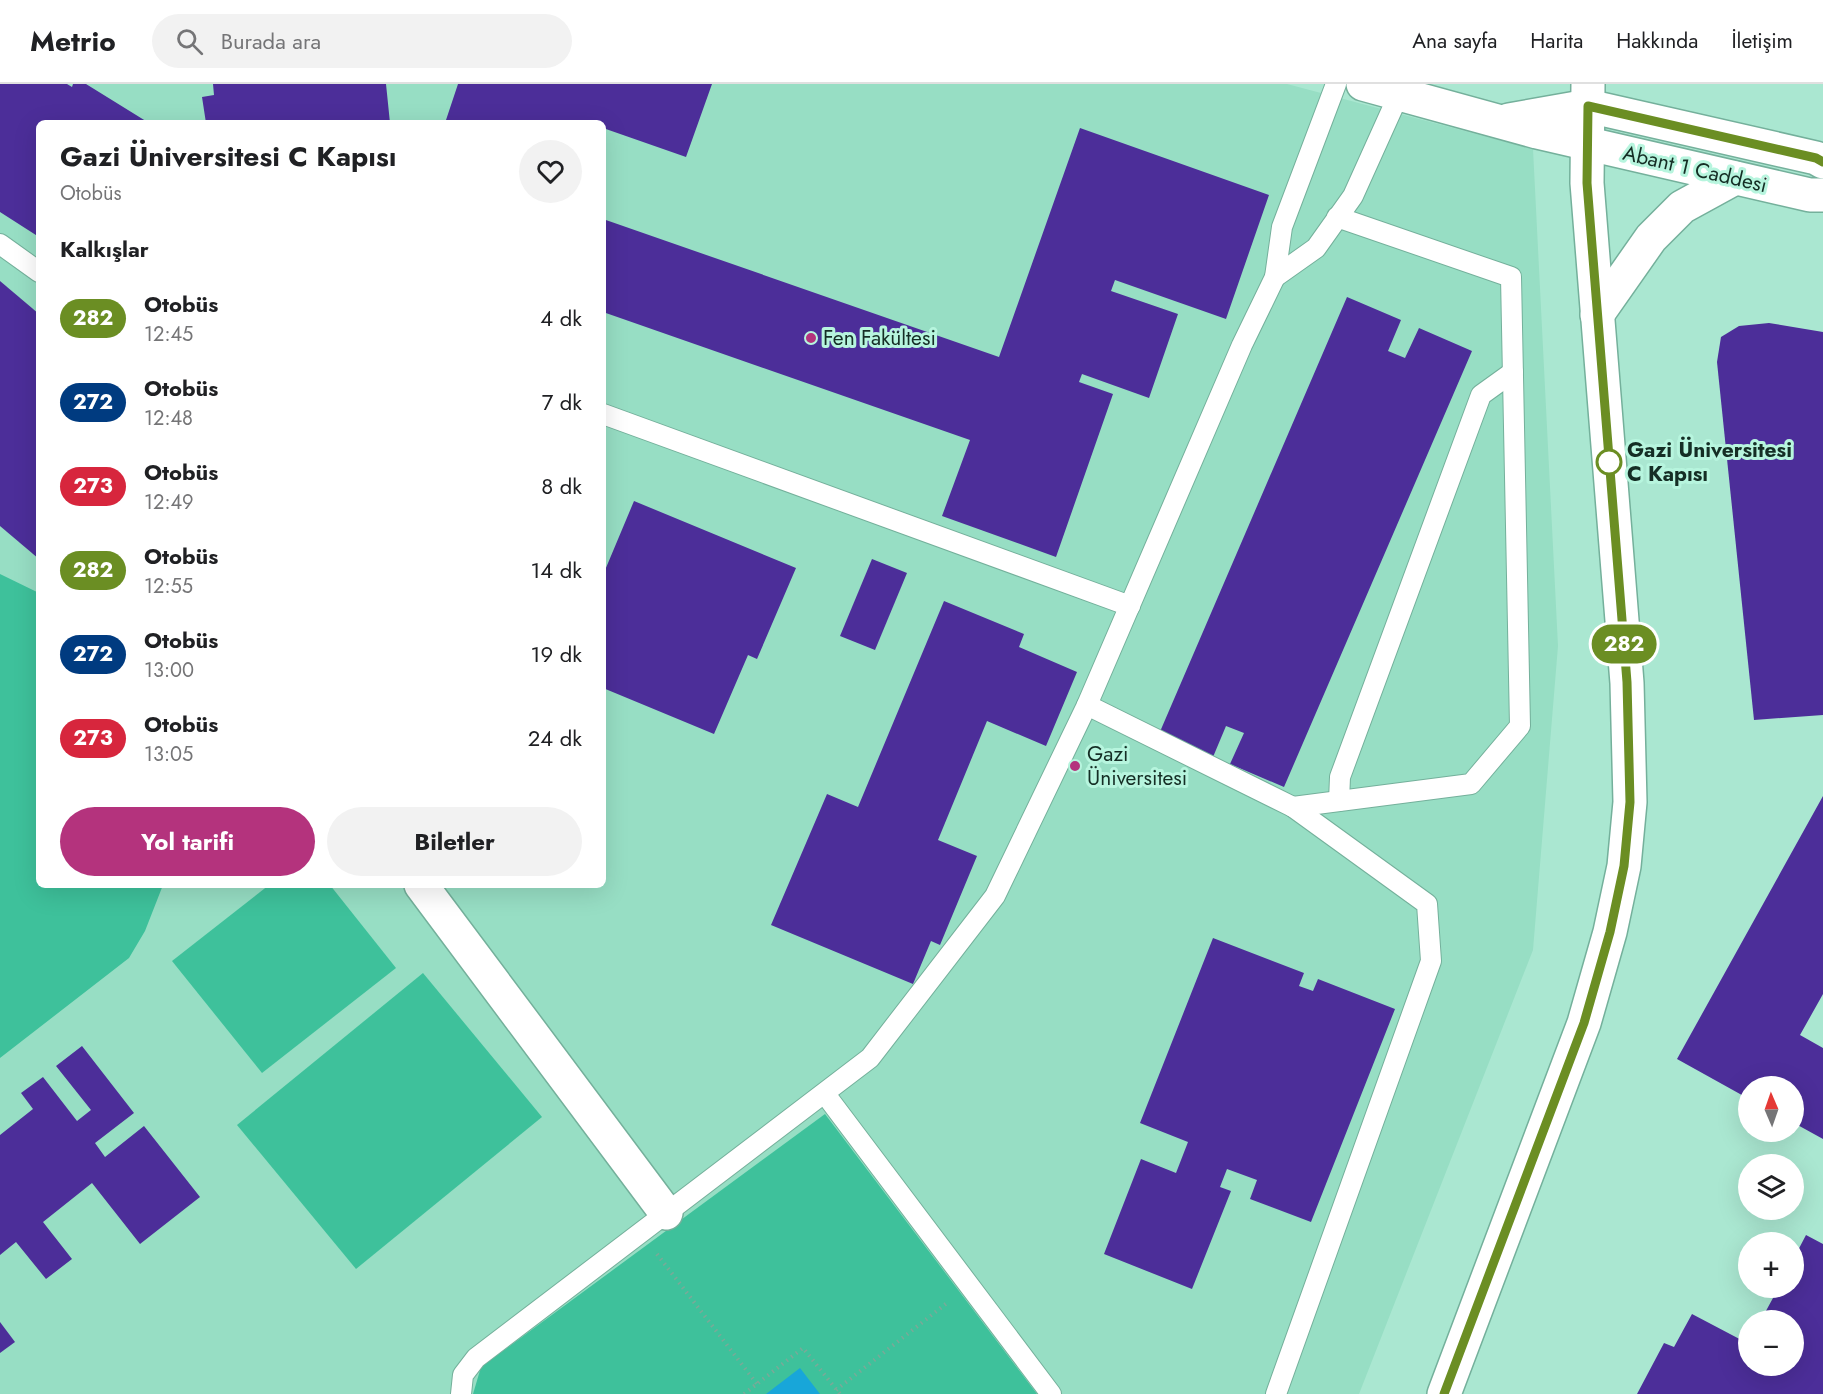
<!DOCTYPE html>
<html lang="tr">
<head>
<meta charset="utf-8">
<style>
  :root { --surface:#fff; --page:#f2f2f2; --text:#202124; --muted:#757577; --line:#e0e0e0; --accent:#b4337d }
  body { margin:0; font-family:Jost,sans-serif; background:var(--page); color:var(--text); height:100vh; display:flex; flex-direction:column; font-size:22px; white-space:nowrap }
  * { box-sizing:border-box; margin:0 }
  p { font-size:20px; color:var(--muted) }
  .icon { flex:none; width:33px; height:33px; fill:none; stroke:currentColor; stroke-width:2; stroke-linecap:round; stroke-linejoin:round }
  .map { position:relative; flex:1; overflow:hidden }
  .details { position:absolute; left:36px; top:36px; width:570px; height:768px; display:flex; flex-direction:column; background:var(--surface); border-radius:9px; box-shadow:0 6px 24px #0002 }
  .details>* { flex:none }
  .badge { padding:0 12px; border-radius:20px; font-size:21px; line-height:39px }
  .needle { width:39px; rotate:358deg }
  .buttons { position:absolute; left:1738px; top:992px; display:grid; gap:12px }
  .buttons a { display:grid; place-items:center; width:66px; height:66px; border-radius:50%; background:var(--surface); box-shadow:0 6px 24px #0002; font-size:30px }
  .map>.badge { position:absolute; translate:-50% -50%; box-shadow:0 0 0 3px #fff }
  h2 { padding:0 24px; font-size:22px; line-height:54px }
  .round { display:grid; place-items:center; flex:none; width:63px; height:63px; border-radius:32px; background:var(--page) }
  .head { display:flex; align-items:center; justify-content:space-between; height:102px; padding:0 24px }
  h1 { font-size:28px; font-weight:700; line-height:45px }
  .button { display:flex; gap:12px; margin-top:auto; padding:12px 24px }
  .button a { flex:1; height:69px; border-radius:36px; background:var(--accent); color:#fff; font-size:24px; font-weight:700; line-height:69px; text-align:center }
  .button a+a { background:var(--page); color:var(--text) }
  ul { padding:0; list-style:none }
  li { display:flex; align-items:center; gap:18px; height:84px; padding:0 24px }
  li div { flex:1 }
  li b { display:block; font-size:22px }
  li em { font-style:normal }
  li .badge { min-width:66px; font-weight:700; text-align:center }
  header { display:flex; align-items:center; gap:36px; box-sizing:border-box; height:84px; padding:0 30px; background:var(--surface); border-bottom:2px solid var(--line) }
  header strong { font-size:28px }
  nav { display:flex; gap:33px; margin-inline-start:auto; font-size:21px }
  .search { width:420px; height:54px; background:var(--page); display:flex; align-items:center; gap:15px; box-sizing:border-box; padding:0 21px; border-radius:33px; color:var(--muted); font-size:22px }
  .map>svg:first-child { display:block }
  .built { fill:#97dec4; fill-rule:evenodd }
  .green { fill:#3ec19b }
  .water { fill:#18a6d9 }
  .building { fill:#4c2e99 }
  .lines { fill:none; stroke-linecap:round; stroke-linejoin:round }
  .service-casing { stroke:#74b09b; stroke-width:22 }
  .minor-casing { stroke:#74b09b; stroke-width:36 }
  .secondary-casing { stroke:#74b09b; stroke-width:36 }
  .path { stroke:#79aa98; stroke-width:4; stroke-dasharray:1.5 4.5; stroke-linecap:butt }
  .service { stroke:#fff; stroke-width:20 }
  .minor { stroke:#fff; stroke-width:33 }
  .secondary { stroke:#fff; stroke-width:33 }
  .line-casing { stroke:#fff; stroke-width:14 }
  .line { stroke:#6b8e23; stroke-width:9 }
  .poi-dot { fill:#b4337d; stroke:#b7f5de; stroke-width:2 }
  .stop-dot { fill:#fff; stroke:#6b8e23; stroke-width:3 }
  .labels { text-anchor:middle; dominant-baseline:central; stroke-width:6; stroke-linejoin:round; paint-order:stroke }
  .street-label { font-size:21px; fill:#152e25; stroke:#b7f5de }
  .poi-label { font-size:21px; fill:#152e25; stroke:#b7f5de; text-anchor:start }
  .stop-label { font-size:21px; font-weight:bold; fill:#152e25; stroke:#b7f5de; text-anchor:start }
</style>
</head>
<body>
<header>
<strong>Metrio</strong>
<div class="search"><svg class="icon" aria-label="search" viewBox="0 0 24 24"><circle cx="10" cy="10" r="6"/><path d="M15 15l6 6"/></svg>Burada ara</div>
<nav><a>Ana sayfa</a><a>Harita</a><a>Hakkında</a><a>İletişim</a></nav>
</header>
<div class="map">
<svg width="1823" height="1310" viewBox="0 0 1823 1310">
  <rect width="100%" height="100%" fill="#aae7d1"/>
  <path class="built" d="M0,0H1287L1533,65L1558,562L1533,866L1359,1310H0ZM39,39H603V801H39Z"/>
  <g class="green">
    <polygon points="0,490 39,509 39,801 163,801 145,847 129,874 0,974"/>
    <polygon points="269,801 330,801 396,884 262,989 172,877"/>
    <polygon points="423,889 542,1033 356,1185 237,1041"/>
    <polygon points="825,1030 1037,1310 473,1310 481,1283"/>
  </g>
  <polygon class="water" points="800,1284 820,1310 766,1310"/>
  <g class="building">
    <polygon points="0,0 67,0 72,3 73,0 86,0 149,39 39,39 39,153 0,128"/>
    <polygon points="213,0 386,0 390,39 206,39 202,13 214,11"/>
    <polygon points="458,0 712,0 686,73 603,44 603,39 445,39"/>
    <polygon points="1080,44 1269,111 1226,235 1115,196 1111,207 1178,230 1149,314 1082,290 1079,298 1113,310 1056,473 942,432 970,356 603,228 603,135 999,273"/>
    <polygon points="0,197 39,230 39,475 0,442"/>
    <polygon points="1347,213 1401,236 1388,267 1405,274 1419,244 1472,267 1284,703 1230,680 1244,649 1226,642 1213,673 1159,650"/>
    <polygon points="1769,239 1823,248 1823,631 1754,636 1717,278 1721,253 1739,242"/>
    <polygon points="634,417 796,484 757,575 748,571 714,650 603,604 603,491"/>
    <polygon points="872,475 907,489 875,566 840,552"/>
    <polygon points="944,517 1024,550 1019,563 1077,588 1046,662 987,637 938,756 977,772 940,861 931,857 913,900 771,841 827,710 858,723"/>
    <polygon points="1823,712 1823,910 1800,951 1823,964 1823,1055 1794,1039 1794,1002 1749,1002 1749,1015 1677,975"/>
    <polygon points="1213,854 1304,889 1299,902 1313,907 1318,895 1395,925 1311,1138 1250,1115 1257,1096 1227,1085 1220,1103 1231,1107 1192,1205 1104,1170 1141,1075 1176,1089 1188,1058 1140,1039"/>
    <polygon points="82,962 134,1029 95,1059 105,1073 144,1042 200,1113 140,1160 92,1099 43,1138 72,1175 46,1195 16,1158 0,1171 0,1051 33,1025 21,1009 43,993 77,1037 91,1026 56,982"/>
    <polygon points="1806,1151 1823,1160 1823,1310 1637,1310 1664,1259 1674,1263 1692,1230 1749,1260 1749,1281 1794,1281 1794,1236 1761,1236 1779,1203 1794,1203 1794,1174"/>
    <polygon points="0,1238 15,1258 0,1269"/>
  </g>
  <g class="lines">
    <defs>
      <g id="service">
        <polyline points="0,160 39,188"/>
        <polyline points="1275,193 1316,164 1353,112 1399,10"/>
        <polyline points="603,330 1130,522"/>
        <polyline points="1087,621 1293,723 1427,820 1431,877 1276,1310"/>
        <polyline points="1339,717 1340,693 1481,311 1513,288"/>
        <polyline points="1293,723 1471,700 1520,642 1511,193 1337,133"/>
        <polyline points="825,1010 1051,1310"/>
        <polyline points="461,1310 463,1291 476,1274 870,974 995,812 1087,621 1242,261 1275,193 1282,143 1336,0"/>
      </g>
      <g id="minor">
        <polyline points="1363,0 1537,48 1810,111 1823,111"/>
        <polyline points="1509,36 1588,22 1816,74 1823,78"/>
        <polyline points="1597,231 1651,154 1682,123 1735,94"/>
        <polyline points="421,801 666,1129"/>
      </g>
      <polyline id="secondary" points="1444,1310 1584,939 1610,848 1624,782 1630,718 1627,599 1587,99 1588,0"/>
    </defs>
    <use href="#service" class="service-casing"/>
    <use href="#minor" class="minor-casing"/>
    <use href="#secondary" class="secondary-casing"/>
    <g class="path">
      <polyline points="657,1170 757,1300"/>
      <polyline points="836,1306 947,1219"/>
      <polyline points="744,1310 803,1264 840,1310"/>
    </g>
    <use href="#service" class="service"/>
    <use href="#minor" class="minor"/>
    <use href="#secondary" class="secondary"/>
  </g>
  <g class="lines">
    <defs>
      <polyline id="line" points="1444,1310 1584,939 1610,848 1624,782 1630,718 1627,598 1587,99 1588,22 1816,74 1823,78"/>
    </defs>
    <use href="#line" class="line-casing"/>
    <use href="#line" class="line"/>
  </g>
  <g class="poi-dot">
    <circle cx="811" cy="254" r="6"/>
    <circle cx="1075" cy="682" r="6"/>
  </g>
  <circle class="stop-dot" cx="1609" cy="378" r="12"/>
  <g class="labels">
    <g class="street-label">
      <text transform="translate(1695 85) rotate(13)">Abant 1 Caddesi</text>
    </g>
    <g class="poi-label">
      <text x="823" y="254">Fen Fakültesi</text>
      <text x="1087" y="670">Gazi<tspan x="1087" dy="24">Üniversitesi</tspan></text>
    </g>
    <g class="stop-label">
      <text x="1627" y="366">Gazi Üniversitesi<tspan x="1627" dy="24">C Kapısı</tspan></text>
    </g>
  </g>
</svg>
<div class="buttons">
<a><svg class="needle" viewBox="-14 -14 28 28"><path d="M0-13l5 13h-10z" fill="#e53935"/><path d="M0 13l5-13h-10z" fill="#757577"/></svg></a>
<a><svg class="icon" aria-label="layers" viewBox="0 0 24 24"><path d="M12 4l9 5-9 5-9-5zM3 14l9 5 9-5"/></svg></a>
<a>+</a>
<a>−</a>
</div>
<b class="badge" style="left:1624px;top:560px;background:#6b8e23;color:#fff">282</b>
<section class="details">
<div class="head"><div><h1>Gazi Üniversitesi C Kapısı</h1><p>Otobüs</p></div><a class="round"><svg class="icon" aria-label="heart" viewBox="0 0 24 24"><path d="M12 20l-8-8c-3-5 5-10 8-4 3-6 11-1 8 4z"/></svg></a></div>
<h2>Kalkışlar</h2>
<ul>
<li><span class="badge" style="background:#6b8e23;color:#fff">282</span><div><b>Otobüs</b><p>12:45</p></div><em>4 dk</em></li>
<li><span class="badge" style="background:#003b80;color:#fff">272</span><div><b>Otobüs</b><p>12:48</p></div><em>7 dk</em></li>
<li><span class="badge" style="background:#d7263d;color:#fff">273</span><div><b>Otobüs</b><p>12:49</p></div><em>8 dk</em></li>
<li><span class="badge" style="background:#6b8e23;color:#fff">282</span><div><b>Otobüs</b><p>12:55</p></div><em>14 dk</em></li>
<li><span class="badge" style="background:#003b80;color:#fff">272</span><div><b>Otobüs</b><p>13:00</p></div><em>19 dk</em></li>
<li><span class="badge" style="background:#d7263d;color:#fff">273</span><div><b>Otobüs</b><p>13:05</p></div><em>24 dk</em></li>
</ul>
<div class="button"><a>Yol tarifi</a><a>Biletler</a></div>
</section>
</div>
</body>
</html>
